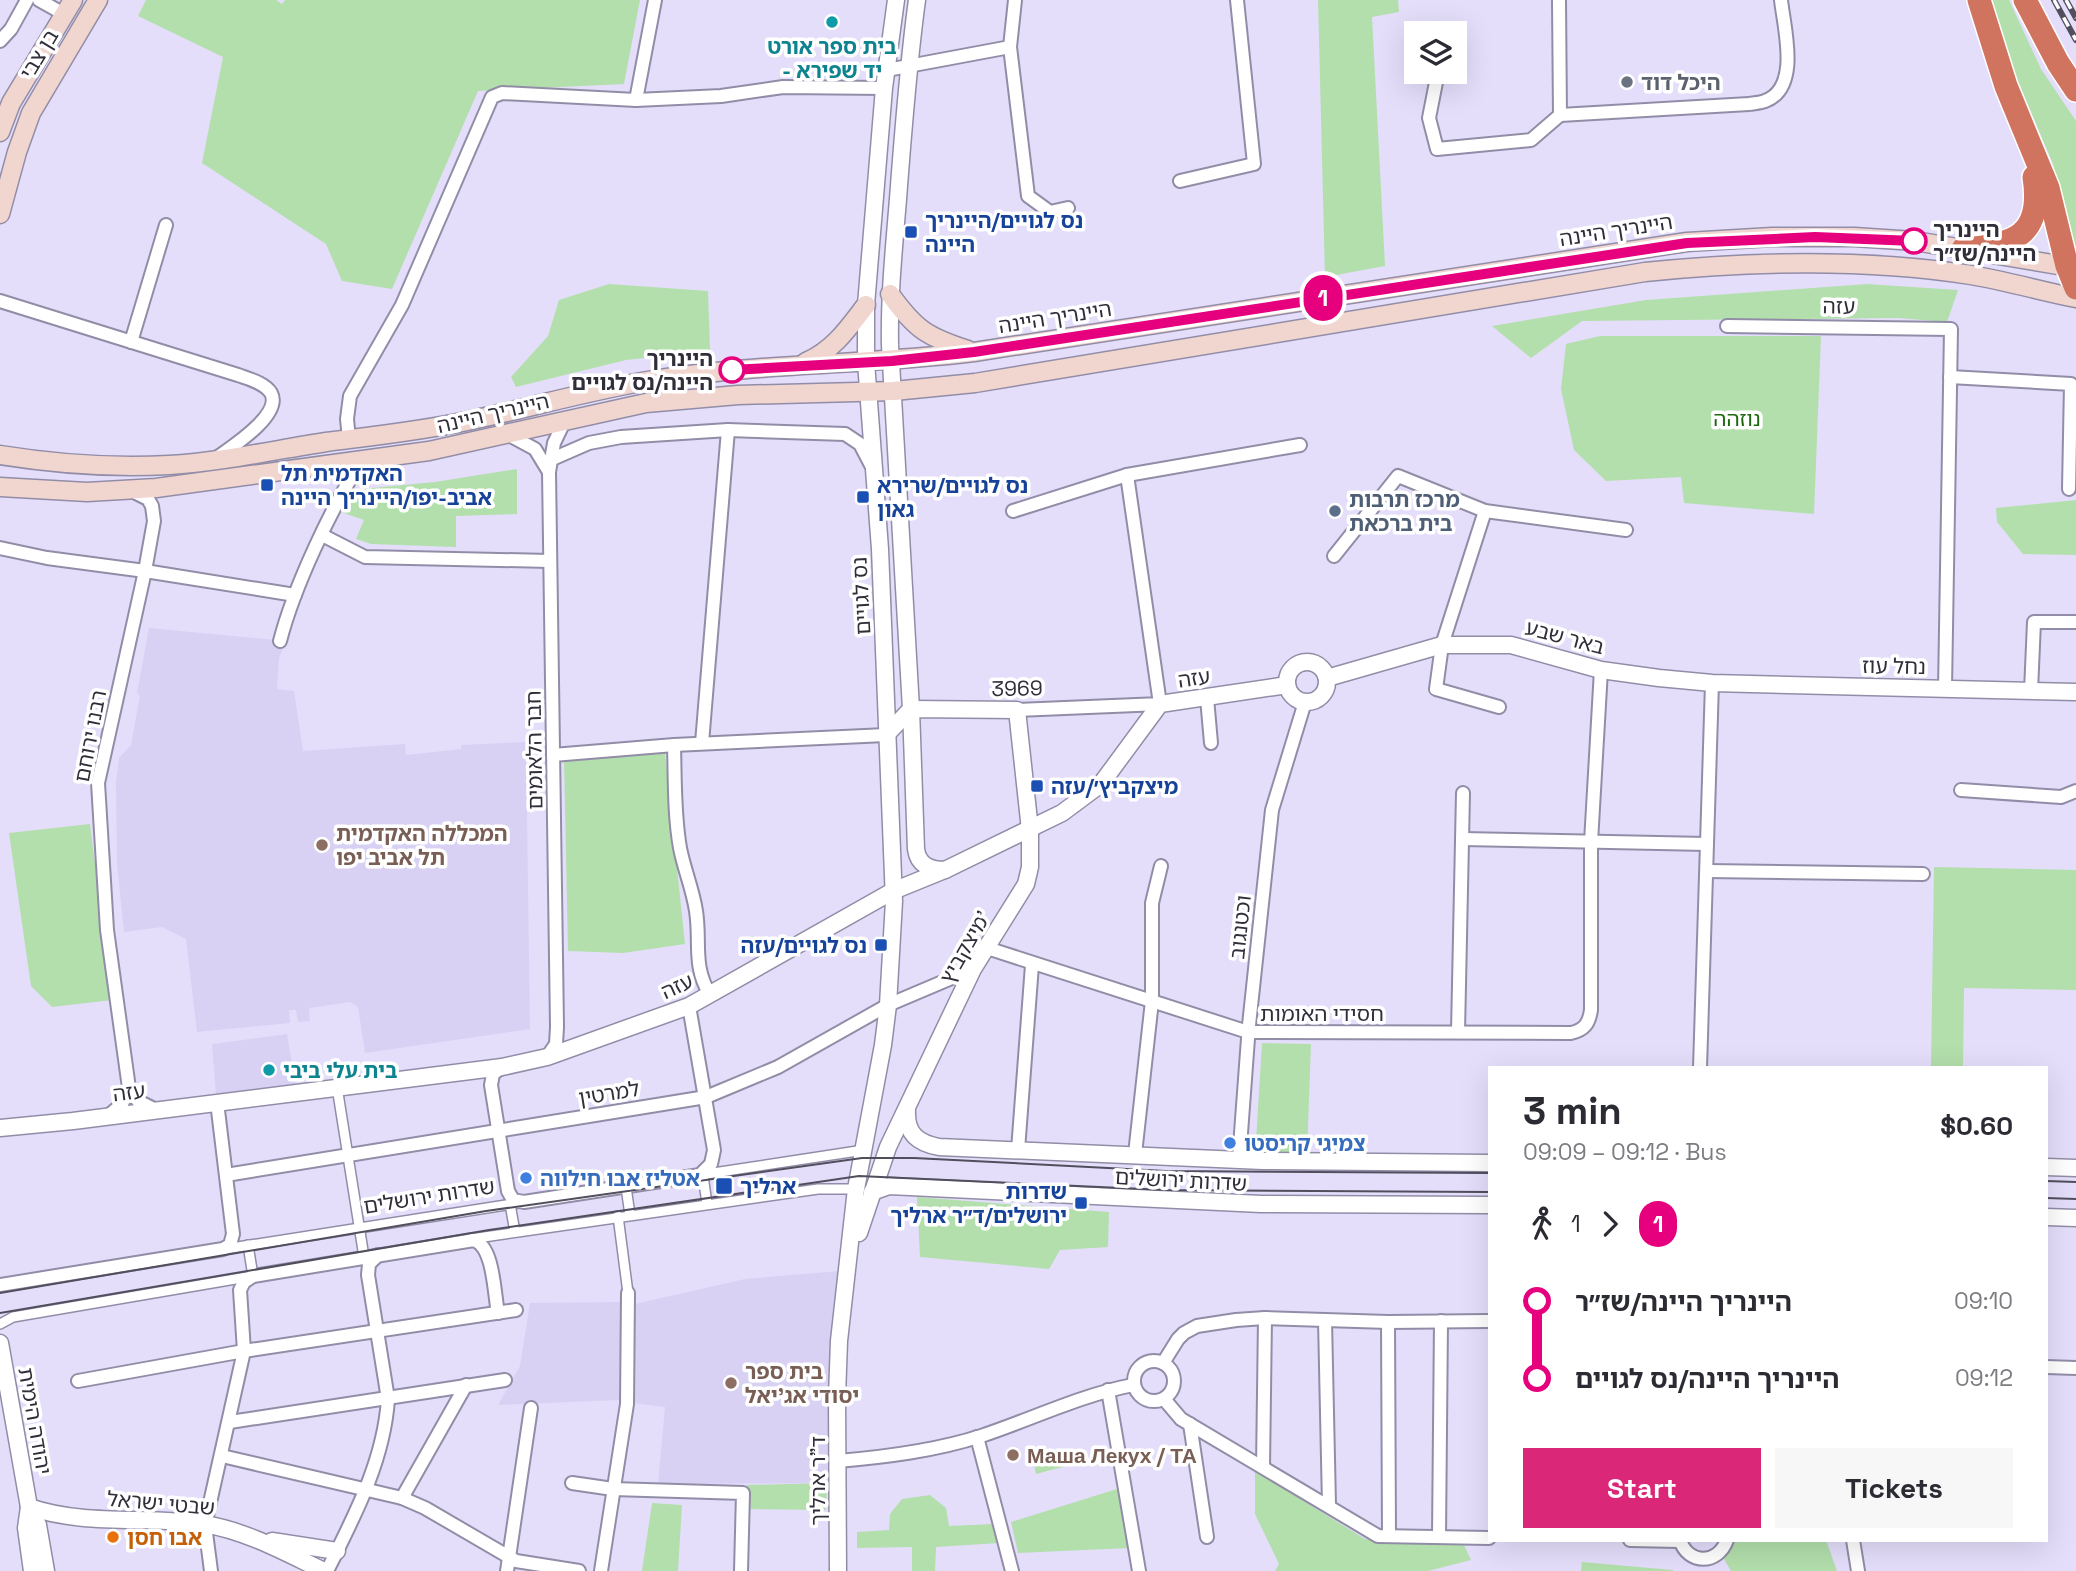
<!DOCTYPE html>
<html lang="en">
<head>
<meta charset="utf-8">
<style>
  :root { --surface:#fff; --page:#f7f7f7; --text:#2b2b33; --muted:#7c7c81; --accent:#db2777 }
  body { margin:0; font-family:"Space Grotesk","Noto Sans Hebrew",sans-serif; background:var(--page); color:var(--text); height:100vh; display:flex; flex-direction:column; font-size:26px; white-space:nowrap }
  * { box-sizing:border-box; margin:0 }
  p { font-size:23px; color:var(--muted) }
  .icon { flex:none; width:38px; height:38px; fill:none; stroke:currentColor; stroke-width:2; stroke-linecap:round; stroke-linejoin:round }
  .map { position:relative; flex:1; overflow:hidden }
  .panel { position:absolute; left:1488px; top:1066px; width:560px; height:476px; display:flex; flex-direction:column; background:var(--surface); border-radius:0px; box-shadow:0 7px 28px #0002 }
  .panel>* { flex:none }
  .badge { padding:0 14px; border-radius:23px; font-size:24px; line-height:46px }
  .controls { position:absolute; left:1404px; top:21px; display:grid; gap:14px }
  .controls a { display:grid; place-items:center; width:63px; height:63px; border-radius:0px; background:var(--surface); box-shadow:0 7px 28px #0002; font-size:35px }
  .map>.badge { position:absolute; translate:-50% -50%; box-shadow:0 0 0 4px #fff }
  .legs { display:flex; align-items:center; gap:10px; height:77px; padding:0 35px; font-size:23px }
  .legs p { margin-inline-start:auto }
  .headline { display:flex; align-items:center; justify-content:space-between; height:119px; padding:0 35px }
  h1 { font-size:38px; font-weight:800; line-height:52px }
  .action { display:flex; gap:14px; margin-top:auto; padding:14px 35px }
  .action a { flex:1; height:80px; border-radius:0px; background:var(--accent); color:#fff; font-size:28px; font-weight:800; line-height:80px; text-align:center }
  .action a+a { background:var(--page); color:var(--text) }
  ul { padding:0 35px; list-style:none }
  li { display:flex; align-items:center; gap:24px; height:77px; font-size:26px }
  li i { display:grid; place-items:center; width:10px; height:100%; margin:0 9px; background:currentColor }
  li i::after { content:''; width:18px; height:18px; margin:-9px; border:5px solid; border-radius:50%; background:var(--surface) }
  li p { margin-inline-start:auto }
  li:first-child i { background:linear-gradient(#0000 50%,currentColor 0) }
  li:last-child i { background:linear-gradient(currentColor 50%,#0000 0) }
  .map>svg:first-child { display:block }
  .built { fill:#d8d1f4 }
  .green { fill:#b3dfac }
  .lines { fill:none; stroke-linecap:round; stroke-linejoin:round }
  .pedestrian-casing { stroke:#928da7; stroke-width:12 }
  .minor-casing { stroke:#928da7; stroke-width:16 }
  .tertiary-casing { stroke:#928da7; stroke-width:19 }
  .secondary-casing { stroke:#928da7; stroke-width:21 }
  .motorway-casing { stroke:#fff; stroke-width:26 }
  .pedestrian { stroke:#fff; stroke-width:9 }
  .minor { stroke:#fff; stroke-width:12 }
  .tertiary { stroke:#fff; stroke-width:16 }
  .secondary { stroke:#f1d5cf; stroke-width:18 }
  .motorway { stroke:#d1745f; stroke-width:23 }
  .tram { stroke:#514e5d; stroke-width:2 }
  .rail-casing { stroke:#514e5d; stroke-width:6 }
  .rail { stroke:#fff; stroke-width:3.5; stroke-dasharray:10; stroke-linecap:butt }
  .line-1-casing { stroke:#fff; stroke-width:16 }
  .line-1 { stroke:#e6007e; stroke-width:10 }
  .culture-dot { fill:#0f9aa8; stroke:#fff; stroke-width:2.5 }
  .worship-dot { fill:#6b7280; stroke:#fff; stroke-width:2.5 }
  .transit-dot { fill:#1a4fb4; stroke:#fff; stroke-width:2.5 }
  .stop-1-dot { fill:#fff; stroke:#e6007e; stroke-width:3.5 }
  .service-dot { fill:#5c6f8a; stroke:#fff; stroke-width:2.5 }
  .education-dot { fill:#8d6e63; stroke:#fff; stroke-width:2.5 }
  .shop-dot { fill:#3f7fe0; stroke:#fff; stroke-width:2.5 }
  .food-dot { fill:#e8710a; stroke:#fff; stroke-width:2.5 }
  .labels { text-anchor:middle; dominant-baseline:central; stroke-width:7; stroke-linejoin:round; paint-order:stroke }
  .culture-label { font-size:21px; font-weight:bold; fill:#0d838f; stroke:#fff }
  .street-label { font-size:21px; fill:#302e39; stroke:#fff }
  .worship-label { font-size:21px; font-weight:bold; fill:#5b616d; stroke:#fff; text-anchor:start }
  .transit-label { font-size:21px; font-weight:bold; fill:#164399; stroke:#fff; text-anchor:start }
  .stop-label { font-size:21px; font-weight:bold; fill:#302e39; stroke:#fff; text-anchor:start }
  .park-label { font-size:21px; fill:#1d6910; stroke:#fff }
  .service-label { font-size:21px; font-weight:bold; fill:#4e5e75; stroke:#fff; text-anchor:start }
  .education-label { font-size:21px; font-weight:bold; fill:#785e54; stroke:#fff; text-anchor:start }
  .shop-label { font-size:21px; font-weight:bold; fill:#366cbe; stroke:#fff; text-anchor:start }
  .food-label { font-size:21px; font-weight:bold; fill:#c56008; stroke:#fff; text-anchor:start }
</style>
</head>
<body>
<div class="map">
<svg width="2076" height="1571" viewBox="0 0 2076 1571">
  <rect width="100%" height="100%" fill="#e4defb"/>
  <g class="built">
    <polygon points="149,628 286,641 279,658 277,689 294,691 303,751 405,744 406,755 461,749 461,745 526,742 530,1029 365,1053 358,1007 350,1002 309,1008 310,1021 298,1022 296,1010 289,1010 290,1023 197,1032 186,939 162,927 124,932 117,864 116,783 119,758 131,745 140,696 137,693"/>
    <polygon points="287,1034 296,1087 216,1095 212,1044"/>
    <polygon points="839,1271 829,1364 827,1483 658,1484 665,1407 633,1403 635,1304 745,1279"/>
    <polygon points="622,1302 619,1400 498,1405 520,1366 530,1303"/>
  </g>
  <g class="green">
    <polygon points="146,0 276,0 282,4 285,0 640,0 624,84 478,91 392,289 342,281 326,244 202,163 223,57 138,16"/>
    <polygon points="1318,0 1398,0 1399,12 1372,17 1385,266 1325,277"/>
    <polygon points="1988,0 2009,0 2041,69 2076,121 2076,253 2053,164 1997,32"/>
    <polygon points="609,284 708,291 710,351 626,360 516,387 511,377 548,336 559,300"/>
    <polygon points="1867,284 1958,290 1947,322 1898,318 1582,321 1531,358 1492,326 1646,300"/>
    <polygon points="1600,336 1821,336 1814,514 1684,503 1681,477 1606,481 1574,450 1561,389 1566,344"/>
    <polygon points="517,469 517,514 456,516 456,547 371,544 356,539 364,520 341,512 352,490 435,482"/>
    <polygon points="2076,500 2076,555 2023,554 1997,522 1996,508"/>
    <polygon points="665,753 685,944 623,953 568,951 564,760"/>
    <polygon points="90,824 112,1000 52,1007 31,986 9,833"/>
    <polygon points="1934,867 2076,870 2076,990 1964,988 1963,1067 1931,1067"/>
    <path d="M1262,1043L1311,1044L1307,1154C1290,1153 1265,1159 1256,1141Z"/>
    <polygon points="917,1197 1109,1212 1108,1247 1060,1250 1049,1269 920,1257"/>
    <polygon points="1070,1451 1074,1464 1036,1474 1033,1460"/>
    <polygon points="1255,1471 1365,1539 1464,1545 1471,1560 1428,1571 1275,1571 1279,1564 1255,1514"/>
    <polygon points="827,1483 826,1510 747,1509 747,1485"/>
    <polygon points="1120,1488 1129,1548 1018,1553 1011,1522"/>
    <polygon points="930,1495 946,1508 949,1526 994,1524 999,1543 936,1547 935,1571 912,1571 912,1547 857,1548 857,1532 889,1530 890,1514 902,1499"/>
    <polygon points="652,1503 682,1505 678,1571 642,1571"/>
    <polygon points="1731,1540 1826,1540 1837,1571 1731,1571 1724,1559"/>
    <polygon points="1582,1562 1673,1570 1673,1571 1581,1571"/>
  </g>
  <g class="lines">
    <defs>
      <g id="pedestrian">
        <polyline points="337,1087 364,1257"/>
        <polyline points="700,1175 864,1150"/>
        <polyline points="703,1175 707,1204"/>
        <polyline points="626,1187 630,1215"/>
        <polyline points="510,1204 515,1232"/>
        <polyline points="618,1216 628,1293"/>
        <polyline points="470,1239 818,1189 856,1189"/>
        <polyline points="225,1249 519,1203"/>
        <polyline points="0,1324 13,1317 253,1276 248,1245"/>
      </g>
      <g id="minor">
        <polyline points="39,0 64,14"/>
        <polyline points="0,41 11,29 27,0"/>
        <polyline points="1010,47 1028,196 1050,212 1068,208"/>
        <polyline points="887,70 1010,47 1015,0"/>
        <polyline points="1438,72 1429,118 1437,149 1531,140 1560,115 1559,0"/>
        <polyline points="636,100 655,0"/>
        <path d="M1560,115L1749,104C1754,103 1760,103 1765,101C1801,88 1784,28 1781,0"/>
        <polyline points="1180,181 1254,164 1237,0"/>
        <path d="M0,301L238,375C249,379 265,383 271,393C283,415 230,448 215,459"/>
        <polyline points="1727,326 1951,329 1945,689"/>
        <polyline points="131,342 166,225"/>
        <polyline points="1950,377 2071,384 2069,489"/>
        <polyline points="507,434 535,449 549,472"/>
        <polyline points="349,439 347,419 350,396 402,305 492,97 502,93 636,100 721,96 783,87 884,88"/>
        <polyline points="550,460 589,443 621,437 728,430 845,434 860,444 871,465"/>
        <polyline points="130,490 148,499 152,506 154,521 145,571 98,783 107,930 129,1088 138,1101 156,1110"/>
        <polyline points="1013,511 1127,475 1300,445"/>
        <polyline points="1485,511 1442,645 1436,689 1499,707"/>
        <polyline points="322,535 365,557 550,561"/>
        <polyline points="0,548 47,558 145,571 295,595"/>
        <polyline points="1334,556 1398,476 1485,511 1626,530"/>
        <path d="M280,641C294,587 331,508 362,460"/>
        <polyline points="2031,691 2034,622 2076,622"/>
        <polyline points="1207,698 1211,743"/>
        <polyline points="1017,710 1160,704 1127,475"/>
        <polyline points="702,743 728,430"/>
        <path d="M674,745C675,779 674,814 680,848C684,869 693,890 696,911C701,942 692,965 710,995"/>
        <polyline points="553,755 674,745 886,735"/>
        <polyline points="1961,790 2061,797 2076,791"/>
        <polyline points="1462,839 1707,844"/>
        <polyline points="1707,871 1923,874"/>
        <path d="M987,948L1248,1032L1571,1033C1584,1030 1589,1024 1591,1010V842L1601,670"/>
        <polyline points="1458,1032 1463,793"/>
        <polyline points="547,1057 556,1044 557,1027 549,472 554,443 565,420"/>
        <polyline points="502,1067 493,1074 491,1085 508,1191 513,1200 524,1202 700,1175 711,1164 714,1150 689,1006"/>
        <polyline points="1700,1068 1712,683"/>
        <polyline points="108,1116 122,1104 129,1088"/>
        <polyline points="1018,1150 1032,965"/>
        <polyline points="1135,1154 1152,1001 1152,903 1161,866"/>
        <polyline points="1239,1160 1249,1025 1272,810 1305,702"/>
        <polyline points="226,1175 706,1097 778,1067 888,1005 973,969"/>
        <polyline points="0,1285 223,1249 230,1245 233,1234 217,1102"/>
        <polyline points="1325,1320 1329,1505"/>
        <polyline points="1388,1322 1389,1536"/>
        <circle cx="1154" cy="1381" r="20"/>
        <polyline points="1163,1363 1178,1339 1184,1333 1197,1326 1236,1320 1265,1318 1388,1322 1489,1321"/>
        <polyline points="2046,1367 2076,1368"/>
        <polyline points="78,1381 244,1351 516,1310"/>
        <polyline points="1108,1390 1139,1571"/>
        <polyline points="1164,1399 1181,1419 1378,1536 1489,1538"/>
        <polyline points="230,1422 505,1380"/>
        <polyline points="1190,1424 1207,1537"/>
        <polyline points="977,1437 1012,1571"/>
        <polyline points="222,1456 402,1498 425,1508 516,1561 579,1571"/>
        <path d="M838,1461C885,1457 935,1451 981,1436C1032,1419 1081,1395 1133,1385"/>
        <polyline points="1263,1467 1265,1318"/>
        <polyline points="572,1483 613,1489 743,1493 741,1571"/>
        <polyline points="402,1498 466,1385"/>
        <polyline points="1439,1537 1441,1321"/>
        <polyline points="1630,1540 1680,1541"/>
        <path d="M1680,1540C1688,1565 1718,1565 1727,1540"/>
        <polyline points="1853,1540 1858,1571"/>
        <path d="M211,1571L205,1525L244,1351L240,1290L244,1282L253,1276L474,1240C494,1247 494,1293 498,1313"/>
        <path d="M327,1571C354,1517 384,1461 388,1399L368,1275L369,1264L378,1255"/>
        <polyline points="507,1571 531,1408"/>
        <polyline points="601,1571 627,1404 628,1293"/>
      </g>
      <g id="tertiary">
        <path d="M917,0C908,66 903,132 898,199C894,248 889,296 890,345L911,709L916,849C918,865 930,870 945,870"/>
        <circle cx="1307" cy="682" r="20"/>
        <polyline points="1327,678 1442,645 1511,645 1601,670 1659,678 1712,683 2076,692"/>
        <path d="M907,1111C906,1134 918,1143 939,1147L1263,1161L1489,1163"/>
        <polyline points="0,1128 73,1121 502,1067 547,1057 689,1006 893,891 947,869 1062,813 1101,784 1160,704 1287,685"/>
        <polyline points="2046,1167 2076,1168"/>
        <polyline points="872,1192 889,1186 1261,1204 1489,1205"/>
        <polyline points="2046,1217 2076,1218"/>
        <polyline points="859,1233 888,1147 973,969 1026,884 1030,867 1030,830 1017,710 911,709 886,735"/>
        <polyline points="0,1343 29,1507 38,1525 46,1571"/>
        <path d="M29,1507C85,1526 146,1516 204,1524C247,1531 286,1553 324,1571"/>
        <polyline points="29,1507 26,1528 32,1571"/>
        <polyline points="272,1541 337,1551"/>
        <polyline points="838,1571 837,1397 839,1341 856,1189 883,1045 888,1005 894,901 880,549 866,362 866,305 884,88 896,0"/>
      </g>
      <g id="secondary">
        <polyline points="0,132 11,103 73,0"/>
        <polyline points="0,214 17,152 31,113 98,0"/>
        <path d="M890,294C915,329 927,337 968,350"/>
        <path d="M806,362C834,350 849,327 866,305"/>
        <path d="M0,455C56,464 112,468 169,465C221,462 274,450 326,442C373,436 421,431 467,421C530,408 590,390 653,380C760,363 867,365 974,352L1687,242L1772,237H1854L1915,241L2076,268"/>
        <path d="M0,487L87,492L156,488L429,451L646,403L738,395L894,391L975,383L1645,272C1753,261 1863,258 1971,275C2006,281 2041,291 2076,298"/>
      </g>
      <g id="motorway">
        <polyline points="1979,0 2006,86 2048,188 2067,266 2076,288"/>
        <polyline points="2025,0 2058,63 2076,90"/>
        <path d="M1963,249C2014,245 2043,236 2034,177"/>
      </g>
    </defs>
    <use href="#pedestrian" class="pedestrian-casing"/>
    <use href="#minor" class="minor-casing"/>
    <use href="#tertiary" class="tertiary-casing"/>
    <use href="#secondary" class="secondary-casing"/>
    <use href="#motorway" class="motorway-casing"/>
    <use href="#pedestrian" class="pedestrian"/>
    <use href="#minor" class="minor"/>
    <use href="#tertiary" class="tertiary"/>
    <use href="#secondary" class="secondary"/>
    <use href="#motorway" class="motorway"/>
    <g class="tram">
      <polyline points="2046,1181 2076,1182"/>
      <polyline points="2046,1198 2076,1199"/>
      <polyline points="0,1293 486,1211 862,1158 914,1158 1166,1171 1489,1173"/>
      <polyline points="0,1313 489,1230 859,1176 1166,1190 1489,1192"/>
    </g>
    <defs>
      <g id="rail">
        <polyline points="2054,0 2076,40"/>
        <polyline points="2066,0 2076,18"/>
      </g>
    </defs>
    <use href="#rail" class="rail-casing"/>
    <use href="#rail" class="rail"/>
  </g>
  <g class="lines">
    <defs>
      <polyline id="line-1" points="732,370 892,361 974,352 1687,243 1815,237 1914,241"/>
    </defs>
    <use href="#line-1" class="line-1-casing"/>
    <use href="#line-1" class="line-1"/>
  </g>
  <g class="culture-dot">
    <circle cx="832" cy="22" r="7"/>
    <circle cx="269" cy="1070" r="7"/>
  </g>
  <circle class="worship-dot" cx="1627" cy="82" r="7"/>
  <g class="transit-dot">
    <rect x="904" y="225" width="14" height="14" rx="3.5"/>
    <rect x="260" y="478" width="14" height="14" rx="3.5"/>
    <rect x="856" y="490" width="14" height="14" rx="3.5"/>
    <rect x="1030" y="779" width="14" height="14" rx="3.5"/>
    <rect x="874" y="938" width="14" height="14" rx="3.5"/>
    <rect x="715" y="1177" width="18" height="18" rx="3.5"/>
    <rect x="1074" y="1196" width="14" height="14" rx="3.5"/>
  </g>
  <g class="stop-1-dot">
    <circle cx="1914" cy="241" r="12"/>
    <circle cx="732" cy="370" r="12"/>
  </g>
  <circle class="service-dot" cx="1335" cy="511" r="7"/>
  <g class="education-dot">
    <circle cx="322" cy="845" r="7"/>
    <circle cx="731" cy="1383" r="7"/>
    <circle cx="1013" cy="1455" r="7"/>
  </g>
  <g class="shop-dot">
    <circle cx="1230" cy="1143" r="7"/>
    <circle cx="526" cy="1178" r="7"/>
  </g>
  <circle class="food-dot" cx="113" cy="1537" r="7"/>
  <g class="labels">
    <g class="culture-label">
      <text x="832" y="46">בית ספר אורט<tspan x="832" dy="24">- יד שפירא</tspan></text>
      <text x="283" y="1070" text-anchor="start">בית עלי ביבי</text>
    </g>
    <g class="street-label">
      <text transform="translate(39 54) rotate(-59)">בן צבי</text>
      <text transform="translate(1616 230) rotate(-9)">היינריך היינה</text>
      <text transform="translate(1839 306) rotate(1)">עזה</text>
      <text transform="translate(1055 317) rotate(-9)">היינריך היינה</text>
      <text transform="translate(493 413) rotate(-13)">היינריך היינה</text>
      <text transform="translate(861 596) rotate(-93)">נס לגויים</text>
      <text transform="translate(1565 637) rotate(15)">באר שבע</text>
      <text transform="translate(1894 666) rotate(1)">נחל עוז</text>
      <text transform="translate(1194 678) rotate(-8)">עזה</text>
      <text transform="translate(1017 688) rotate(-1)">3969</text>
      <text transform="translate(90 736) rotate(-79)">רבנו ירוחם</text>
      <text transform="translate(534 750) rotate(-91)">חבר הלאומים</text>
      <text transform="translate(1240 927) rotate(-84)">וכטנגוב</text>
      <text transform="translate(965 947) rotate(-60)">מיצקביץ'</text>
      <text transform="translate(677 986) rotate(-24)">עזה</text>
      <text x="1322" y="1013">חסידי האומות</text>
      <text transform="translate(129 1092) rotate(-7)">עזה</text>
      <text transform="translate(609 1093) rotate(-9)">למרטין</text>
      <text transform="translate(1181 1180) rotate(3)">שדרות ירושלים</text>
      <text transform="translate(429 1196) rotate(-9)">שדרות ירושלים</text>
      <text transform="translate(35 1421) rotate(80)">יהודה הימית</text>
      <text transform="translate(817 1481) rotate(-90)">ד"ר ארליך</text>
      <text transform="translate(161 1503) rotate(5)">שבטי ישראל</text>
    </g>
    <g class="worship-label">
      <text x="1641" y="82">היכל דוד</text>
    </g>
    <g class="transit-label">
      <text x="925" y="220">נס לגויים/היינריך<tspan x="925" dy="24">היינה</tspan></text>
      <text x="281" y="473">האקדמית תל<tspan x="281" dy="24">אביב-יפו/היינריך היינה</tspan></text>
      <text x="877" y="485">נס לגויים/שרירא<tspan x="877" dy="24">גאון</tspan></text>
      <text x="1051" y="786">מיצקביץ׳/עזה</text>
      <text x="867" y="945" text-anchor="end">נס לגויים/עזה</text>
      <text x="740" y="1186">ארליך</text>
      <text x="1067" y="1191" text-anchor="end">שדרות<tspan x="1067" dy="24">ירושלים/ד״ר ארליך</tspan></text>
    </g>
    <g class="stop-label">
      <text x="1933" y="229">היינריך<tspan x="1933" dy="24">היינה/שז״ר</tspan></text>
      <text x="713" y="358" text-anchor="end">היינריך<tspan x="713" dy="24">היינה/נס לגויים</tspan></text>
    </g>
    <g class="park-label">
      <text x="1737" y="418">נוזהה</text>
    </g>
    <g class="service-label">
      <text x="1349" y="499">מרכז תרבות<tspan x="1349" dy="24">בית ברכאת</tspan></text>
    </g>
    <g class="education-label">
      <text x="336" y="833">המכללה האקדמית<tspan x="336" dy="24">תל אביב יפו</tspan></text>
      <text x="745" y="1371">בית ספר<tspan x="745" dy="24">יסודי אג'יאל</tspan></text>
      <text x="1027" y="1455">Маша Лекух / ТА</text>
    </g>
    <g class="shop-label">
      <text x="1244" y="1143">צמיגי קריסטו</text>
      <text x="540" y="1178">אטליז אבו חילווה</text>
    </g>
    <g class="food-label">
      <text x="127" y="1537">אבו חסן</text>
    </g>
  </g>
</svg>
<div class="controls">
<a><svg class="icon" aria-label="layers" viewBox="0 0 24 24"><path d="M12 4l9 5-9 5-9-5zM3 14l9 5 9-5"/></svg></a>
</div>
<b class="badge" style="left:1323px;top:298px;background:#e6007e;color:#fff">1</b>
<section class="panel">
<div class="headline"><div><h1>3 min</h1><p>09:09 – 09:12 · Bus</p></div><b>$0.60</b></div>
<div class="legs"><svg class="icon" aria-label="walk" viewBox="0 0 24 24"><circle cx="13" cy="4" r="2"/><path d="M13 8l-2 6 4 7M11 14l-3 7M7 12l3-4h3l4 4"/></svg>1<svg class="icon" aria-label="forward" viewBox="0 0 24 24"><path d="M9 5l7 7-7 7"/></svg><b class="badge" style="background:#e6007e;color:#fff">1</b></div>
<ul>
<li><i style="color:#e6007e"></i><b>היינריך היינה/שז״ר</b><p>09:10</p></li>
<li><i style="color:#e6007e"></i><b>היינריך היינה/נס לגויים</b><p>09:12</p></li>
</ul>
<div class="action"><a>Start</a><a>Tickets</a></div>
</section>
</div>
</body>
</html>
